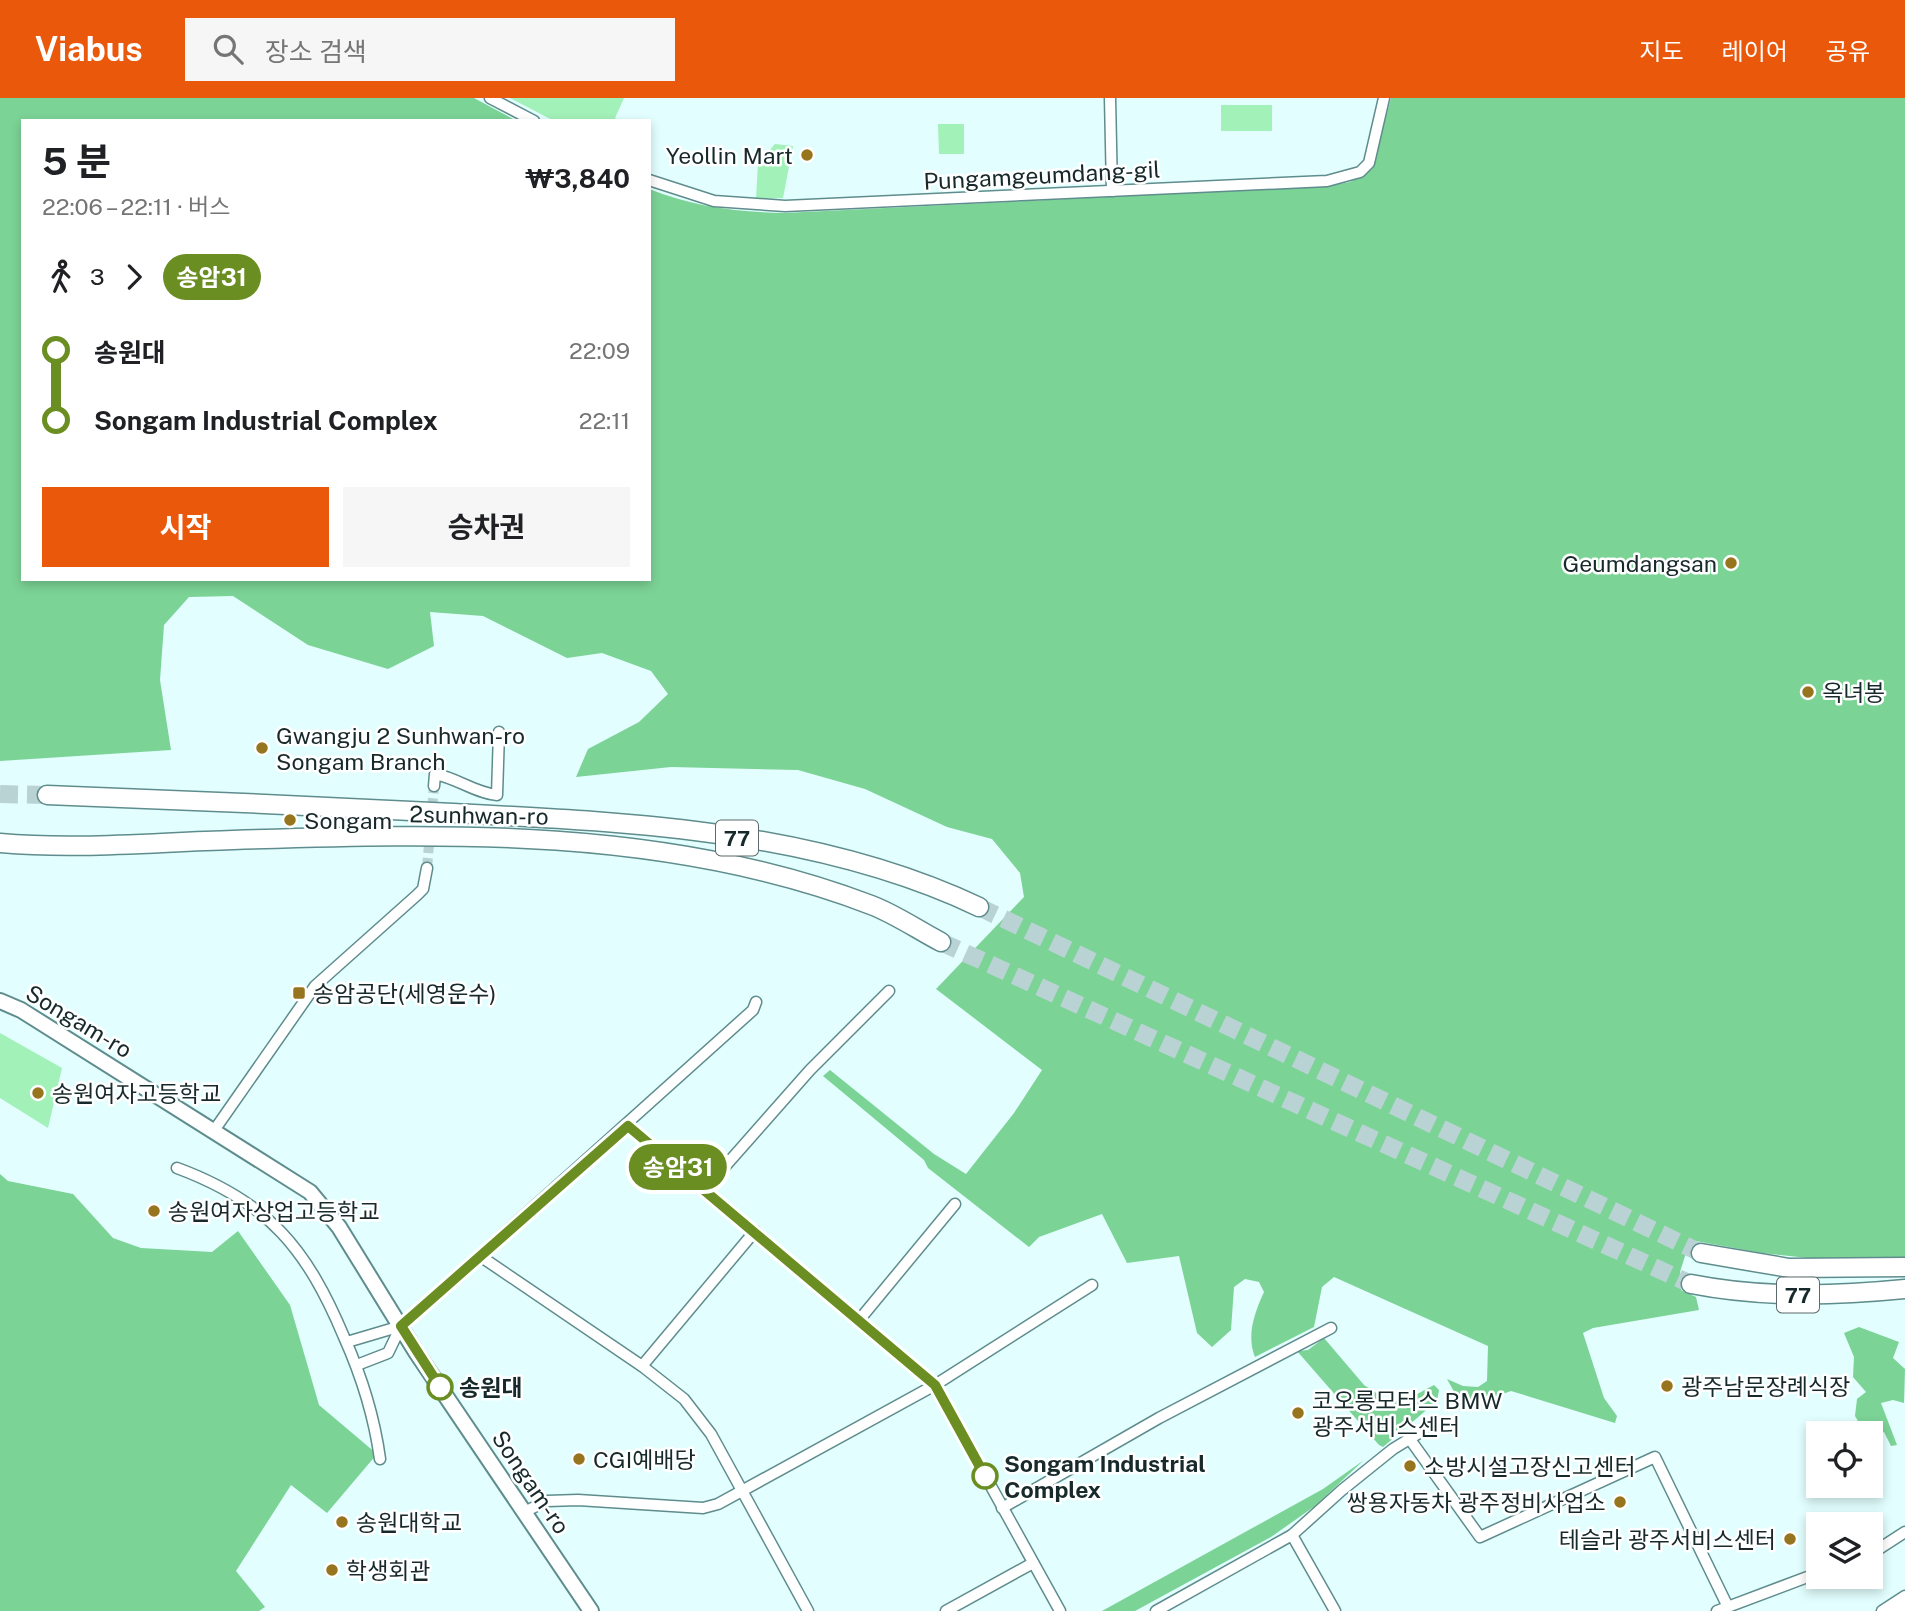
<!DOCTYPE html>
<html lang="ko">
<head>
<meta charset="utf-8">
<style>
  :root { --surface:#fff; --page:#f6f6f6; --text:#202124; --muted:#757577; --accent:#ea580c }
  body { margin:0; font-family:"Public Sans","Noto Sans KR",sans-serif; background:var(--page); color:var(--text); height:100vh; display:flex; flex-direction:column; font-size:26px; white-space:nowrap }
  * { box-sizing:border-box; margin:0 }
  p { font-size:23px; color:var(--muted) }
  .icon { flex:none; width:38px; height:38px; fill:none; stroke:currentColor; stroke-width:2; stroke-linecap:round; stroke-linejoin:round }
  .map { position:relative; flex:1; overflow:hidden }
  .details { position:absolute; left:21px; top:21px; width:630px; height:462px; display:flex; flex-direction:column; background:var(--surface); border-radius:0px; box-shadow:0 4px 10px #0003 }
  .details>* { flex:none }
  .badge { padding:0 14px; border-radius:23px; font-size:24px; line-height:46px }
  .tools { position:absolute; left:1806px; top:1323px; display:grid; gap:14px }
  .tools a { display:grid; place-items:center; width:77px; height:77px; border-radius:0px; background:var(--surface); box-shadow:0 4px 10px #0003; font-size:35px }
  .map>.badge { position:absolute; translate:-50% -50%; box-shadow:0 0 0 4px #fff }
  .legs { display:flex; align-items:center; gap:10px; height:77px; padding:0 21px; font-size:23px }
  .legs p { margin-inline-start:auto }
  .overview { display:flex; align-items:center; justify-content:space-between; height:119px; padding:0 21px }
  h1 { font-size:38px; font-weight:700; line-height:52px }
  .primary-button { display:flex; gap:14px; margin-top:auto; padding:14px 21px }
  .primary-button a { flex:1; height:80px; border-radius:0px; background:var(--accent); color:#fff; font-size:28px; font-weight:700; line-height:80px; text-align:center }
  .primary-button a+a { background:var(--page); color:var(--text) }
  ul { padding:0 21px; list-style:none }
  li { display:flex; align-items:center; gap:24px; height:70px; font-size:26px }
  li i { display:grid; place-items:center; width:10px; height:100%; margin:0 9px; background:currentColor }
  li i::after { content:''; width:18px; height:18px; margin:-9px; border:5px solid; border-radius:50%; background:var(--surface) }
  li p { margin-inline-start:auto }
  li:first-child i { background:linear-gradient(#0000 50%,currentColor 0) }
  li:last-child i { background:linear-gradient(currentColor 50%,#0000 0) }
  header { display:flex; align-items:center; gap:42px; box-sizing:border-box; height:98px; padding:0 35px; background:var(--accent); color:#fff }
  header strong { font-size:33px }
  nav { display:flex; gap:38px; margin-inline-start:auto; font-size:24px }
  .search { width:490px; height:63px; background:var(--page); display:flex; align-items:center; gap:18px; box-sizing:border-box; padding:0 24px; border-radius:0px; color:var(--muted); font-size:26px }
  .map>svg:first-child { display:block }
  .green { fill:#a2f1b8 }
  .forest { fill:#7cd396 }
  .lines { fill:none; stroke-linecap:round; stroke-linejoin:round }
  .street-tunnel { stroke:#b9d3d4; stroke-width:10; stroke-dasharray:10 5; stroke-linecap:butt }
  .highway-tunnel { stroke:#b9d3d4; stroke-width:18; stroke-dasharray:18 9; stroke-linecap:butt }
  .street-casing { stroke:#5f8c8d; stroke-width:13 }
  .secondary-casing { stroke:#5f8c8d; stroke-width:18 }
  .primary-casing { stroke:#5f8c8d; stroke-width:19 }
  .highway-casing { stroke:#5f8c8d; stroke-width:21 }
  .street { stroke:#fff; stroke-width:10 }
  .secondary { stroke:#fff; stroke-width:14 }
  .primary { stroke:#fff; stroke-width:16 }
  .highway { stroke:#fff; stroke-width:18 }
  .line-1-casing { stroke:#fff; stroke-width:16 }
  .line-1 { stroke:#6b8e23; stroke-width:10 }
  .poi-dot { fill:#97751e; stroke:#fff; stroke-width:2.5 }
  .stop-1-dot { fill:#fff; stroke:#6b8e23; stroke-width:3.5 }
  .labels { text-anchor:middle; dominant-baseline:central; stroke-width:5; stroke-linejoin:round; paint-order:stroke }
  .shield { fill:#fff; stroke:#5d696a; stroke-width:2 }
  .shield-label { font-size:21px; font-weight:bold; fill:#17292a }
  .poi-label { font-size:23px; fill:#17292a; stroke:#fff; text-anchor:start }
  .street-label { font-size:23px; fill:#17292a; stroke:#fff }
  .stop-label { font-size:23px; font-weight:bold; fill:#17292a; stroke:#fff; text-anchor:start }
</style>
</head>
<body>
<header>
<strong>Viabus</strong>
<div class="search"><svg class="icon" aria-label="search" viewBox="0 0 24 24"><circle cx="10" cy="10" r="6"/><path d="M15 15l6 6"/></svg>장소 검색</div>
<nav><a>지도</a><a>레이어</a><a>공유</a></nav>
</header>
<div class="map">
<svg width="1905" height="1513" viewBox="0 0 1905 1513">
  <rect width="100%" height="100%" fill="#e2fefe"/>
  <g class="green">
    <polygon points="510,0 624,0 615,20 619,23 554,23"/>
    <rect x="1221" y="7" width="51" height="26"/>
    <polygon points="938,26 964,26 964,56 939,56"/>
    <polygon points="775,46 793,48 783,100 756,101 758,65"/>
    <polygon points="0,935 62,970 48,1030 0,1000"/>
  </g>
  <g class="forest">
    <path d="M0,0H474L517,23H23V481H649V91C694,109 737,114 784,115L1328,88L1350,84L1372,71L1391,0H1905V1159L1826,1162L1762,1155L1690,1142L1680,1174L1681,1192L1696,1199L1699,1212L1593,1230L1583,1235L1604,1300L1617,1318L1615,1325L1511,1293L1458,1312L1457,1299L1447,1281L1463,1288L1478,1289L1487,1283L1488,1248L1334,1179L1322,1189L1314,1229L1255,1259C1246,1237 1255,1214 1264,1194L1259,1184L1245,1181L1234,1189L1231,1232L1212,1249L1197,1235L1179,1158L1127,1165L1102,1116L1039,1139L1029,1149L928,1070L924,1062L823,978L830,972L934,1056L966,1076L1014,1015L1042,972L936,891L1024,799L1020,775L992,741L947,729L865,691L798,672L671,669L576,679L588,651L639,624L668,596L651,573L602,555L567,560L483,518L430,514L434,548L388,571L308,547L233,498L189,499L164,527L160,582L171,652L0,663Z"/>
    <polygon points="0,1076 8,1083 73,1096 113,1140 141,1150 212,1154 238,1133 290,1207 319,1307 377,1356 327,1415 291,1387 236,1473 265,1509 259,1513 0,1513"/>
    <polygon points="1859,1229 1899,1244 1893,1260 1905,1271 1904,1305 1893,1302 1881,1305 1897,1347 1891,1348 1884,1334 1871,1340 1871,1335 1865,1335 1855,1318 1857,1301 1866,1294 1853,1279 1854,1259 1844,1235"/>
    <polygon points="1324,1240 1364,1287 1390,1304 1408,1301 1434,1287 1439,1292 1437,1303 1383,1349 1379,1347 1297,1253 1308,1252"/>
    <polygon points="1364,1362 1315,1408 1271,1439 1135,1513 1102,1513 1323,1391"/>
  </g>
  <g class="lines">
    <polyline class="street-tunnel" points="427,770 434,688"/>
    <g class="highway-tunnel">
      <polyline points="0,696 47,697"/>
      <polyline points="979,809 1701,1155"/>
      <polyline points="941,844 1691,1186"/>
    </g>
    <defs>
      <g id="street">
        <polyline points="490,0 534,23"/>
        <polyline points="1110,0 1112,93"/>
        <polyline points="649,82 714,103 785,108 1327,83 1360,74 1369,65 1384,0"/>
        <path d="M434,688L435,676C457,680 475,695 497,697L499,634"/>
        <polyline points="628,1028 935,1287 1060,1513"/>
        <polyline points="213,1034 315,888 417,797 423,791 427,770"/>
        <path d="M177,1070C269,1104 307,1151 344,1239C362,1279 374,1317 380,1361"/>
        <polyline points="705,1091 810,972 889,893"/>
        <polyline points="480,1158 642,1268 684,1301 711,1336 808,1513"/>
        <polyline points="860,1221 955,1106"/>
        <polyline points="347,1244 401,1228"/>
        <polyline points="357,1267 388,1255 401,1228 753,912 756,904"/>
        <polyline points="642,1268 755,1133"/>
        <polyline points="1409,1340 1480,1439 1655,1359 1727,1507"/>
        <polyline points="1002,1410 1159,1320 1331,1230"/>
        <polyline points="524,1414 547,1403 578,1402 703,1410 718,1406 935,1287 1092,1187"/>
        <polyline points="1292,1437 1335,1513"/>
        <polyline points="1871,1456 1905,1434"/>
        <polyline points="946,1513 1033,1465"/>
        <polyline points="1156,1513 1292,1437 1342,1392 1393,1351 1424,1332"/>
        <polyline points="1717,1513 1818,1475"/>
        <polyline points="1882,1513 1905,1498"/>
      </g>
      <polyline id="secondary" points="0,903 21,912 310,1094 339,1129 416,1254 591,1513"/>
      <polyline id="primary" points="1899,1513 1905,1511"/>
      <g id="highway">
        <path d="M47,697C182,702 318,708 453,715C630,724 817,732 979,809"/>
        <path d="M0,745C77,752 156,744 233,742C447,735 668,729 871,807C895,816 918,832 941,844"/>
        <polyline points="1701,1155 1789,1170 1905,1169"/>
        <path d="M1691,1186C1762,1200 1834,1198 1905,1191"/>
      </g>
    </defs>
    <use href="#street" class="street-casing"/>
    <use href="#secondary" class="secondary-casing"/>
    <use href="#primary" class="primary-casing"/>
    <use href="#highway" class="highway-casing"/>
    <use href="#street" class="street"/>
    <use href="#secondary" class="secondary"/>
    <use href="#primary" class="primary"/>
    <use href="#highway" class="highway"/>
  </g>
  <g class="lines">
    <defs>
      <polyline id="line-1" points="440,1289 401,1228 628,1028 935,1287 985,1378"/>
    </defs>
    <use href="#line-1" class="line-1-casing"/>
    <use href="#line-1" class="line-1"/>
  </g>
  <g class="poi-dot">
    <circle cx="807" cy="57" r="7"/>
    <circle cx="1731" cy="465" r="7"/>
    <circle cx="1808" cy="594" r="7"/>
    <circle cx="262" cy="650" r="7"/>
    <circle cx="290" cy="722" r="7"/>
    <rect x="292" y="888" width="14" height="14" rx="3.5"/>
    <circle cx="38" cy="995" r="7"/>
    <circle cx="154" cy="1113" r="7"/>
    <circle cx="1667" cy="1288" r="7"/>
    <circle cx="1298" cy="1315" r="7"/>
    <circle cx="579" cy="1361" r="7"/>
    <circle cx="1410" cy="1368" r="7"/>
    <circle cx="1620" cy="1404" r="7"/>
    <circle cx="342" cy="1424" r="7"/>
    <circle cx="1790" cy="1441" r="7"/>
    <circle cx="332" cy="1472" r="7"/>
  </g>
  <g class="stop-1-dot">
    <circle cx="440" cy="1289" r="12"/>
    <circle cx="985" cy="1378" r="12"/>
  </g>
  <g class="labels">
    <g class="shield">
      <rect x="716" y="722.5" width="42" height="35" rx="5"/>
      <rect x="1777" y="1179.5" width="42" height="35" rx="5"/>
    </g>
    <g class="shield-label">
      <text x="737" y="740">77</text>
      <text x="1798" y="1197">77</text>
    </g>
    <g class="poi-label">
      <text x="793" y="57" text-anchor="end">Yeollin Mart</text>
      <text x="1717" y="465" text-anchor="end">Geumdangsan</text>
      <text x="1822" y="594">옥녀봉</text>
      <text x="276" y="637">Gwangju 2 Sunhwan-ro<tspan x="276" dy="26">Songam Branch</tspan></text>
      <text x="304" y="722">Songam</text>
      <text x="313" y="895">송암공단(세영운수)</text>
      <text x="52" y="995">송원여자고등학교</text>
      <text x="168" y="1113">송원여자상업고등학교</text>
      <text x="1681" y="1288">광주남문장례식장</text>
      <text x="1312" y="1302">코오롱모터스 BMW<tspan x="1312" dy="26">광주서비스센터</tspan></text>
      <text x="593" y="1361">CGI예배당</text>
      <text x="1424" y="1368">소방시설고장신고센터</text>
      <text x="1606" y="1404" text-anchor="end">쌍용자동차 광주정비사업소</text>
      <text x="356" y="1424">송원대학교</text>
      <text x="1776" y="1441" text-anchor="end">테슬라 광주서비스센터</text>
      <text x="346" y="1472">학생회관</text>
    </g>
    <g class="street-label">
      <text transform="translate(1042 77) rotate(-3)">Pungamgeumdang-gil</text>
      <text transform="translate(479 717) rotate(1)">2sunhwan-ro</text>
      <text transform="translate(79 923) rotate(31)">Songam-ro</text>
      <text transform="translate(531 1384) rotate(56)">Songam-ro</text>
    </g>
    <g class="stop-label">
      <text x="459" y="1289">송원대</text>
      <text x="1004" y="1365">Songam Industrial<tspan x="1004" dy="26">Complex</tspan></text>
    </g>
  </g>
</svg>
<div class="tools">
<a><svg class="icon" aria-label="locate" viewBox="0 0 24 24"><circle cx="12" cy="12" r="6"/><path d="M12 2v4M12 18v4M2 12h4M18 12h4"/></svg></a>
<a><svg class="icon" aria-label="layers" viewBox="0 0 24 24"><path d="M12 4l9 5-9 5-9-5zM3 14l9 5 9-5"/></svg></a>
</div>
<b class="badge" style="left:678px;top:1069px;background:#6b8e23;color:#fff">송암31</b>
<section class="details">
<div class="overview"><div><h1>5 분</h1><p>22:06 – 22:11 · 버스</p></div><b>₩3,840</b></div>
<div class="legs"><svg class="icon" aria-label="walk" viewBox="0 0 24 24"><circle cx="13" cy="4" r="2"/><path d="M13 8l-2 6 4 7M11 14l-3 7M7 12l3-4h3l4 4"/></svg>3<svg class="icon" aria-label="forward" viewBox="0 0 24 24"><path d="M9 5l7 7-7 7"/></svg><b class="badge" style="background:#6b8e23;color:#fff">송암31</b></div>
<ul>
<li><i style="color:#6b8e23"></i><b>송원대</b><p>22:09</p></li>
<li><i style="color:#6b8e23"></i><b>Songam Industrial Complex</b><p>22:11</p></li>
</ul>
<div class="primary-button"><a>시작</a><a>승차권</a></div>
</section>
</div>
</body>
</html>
